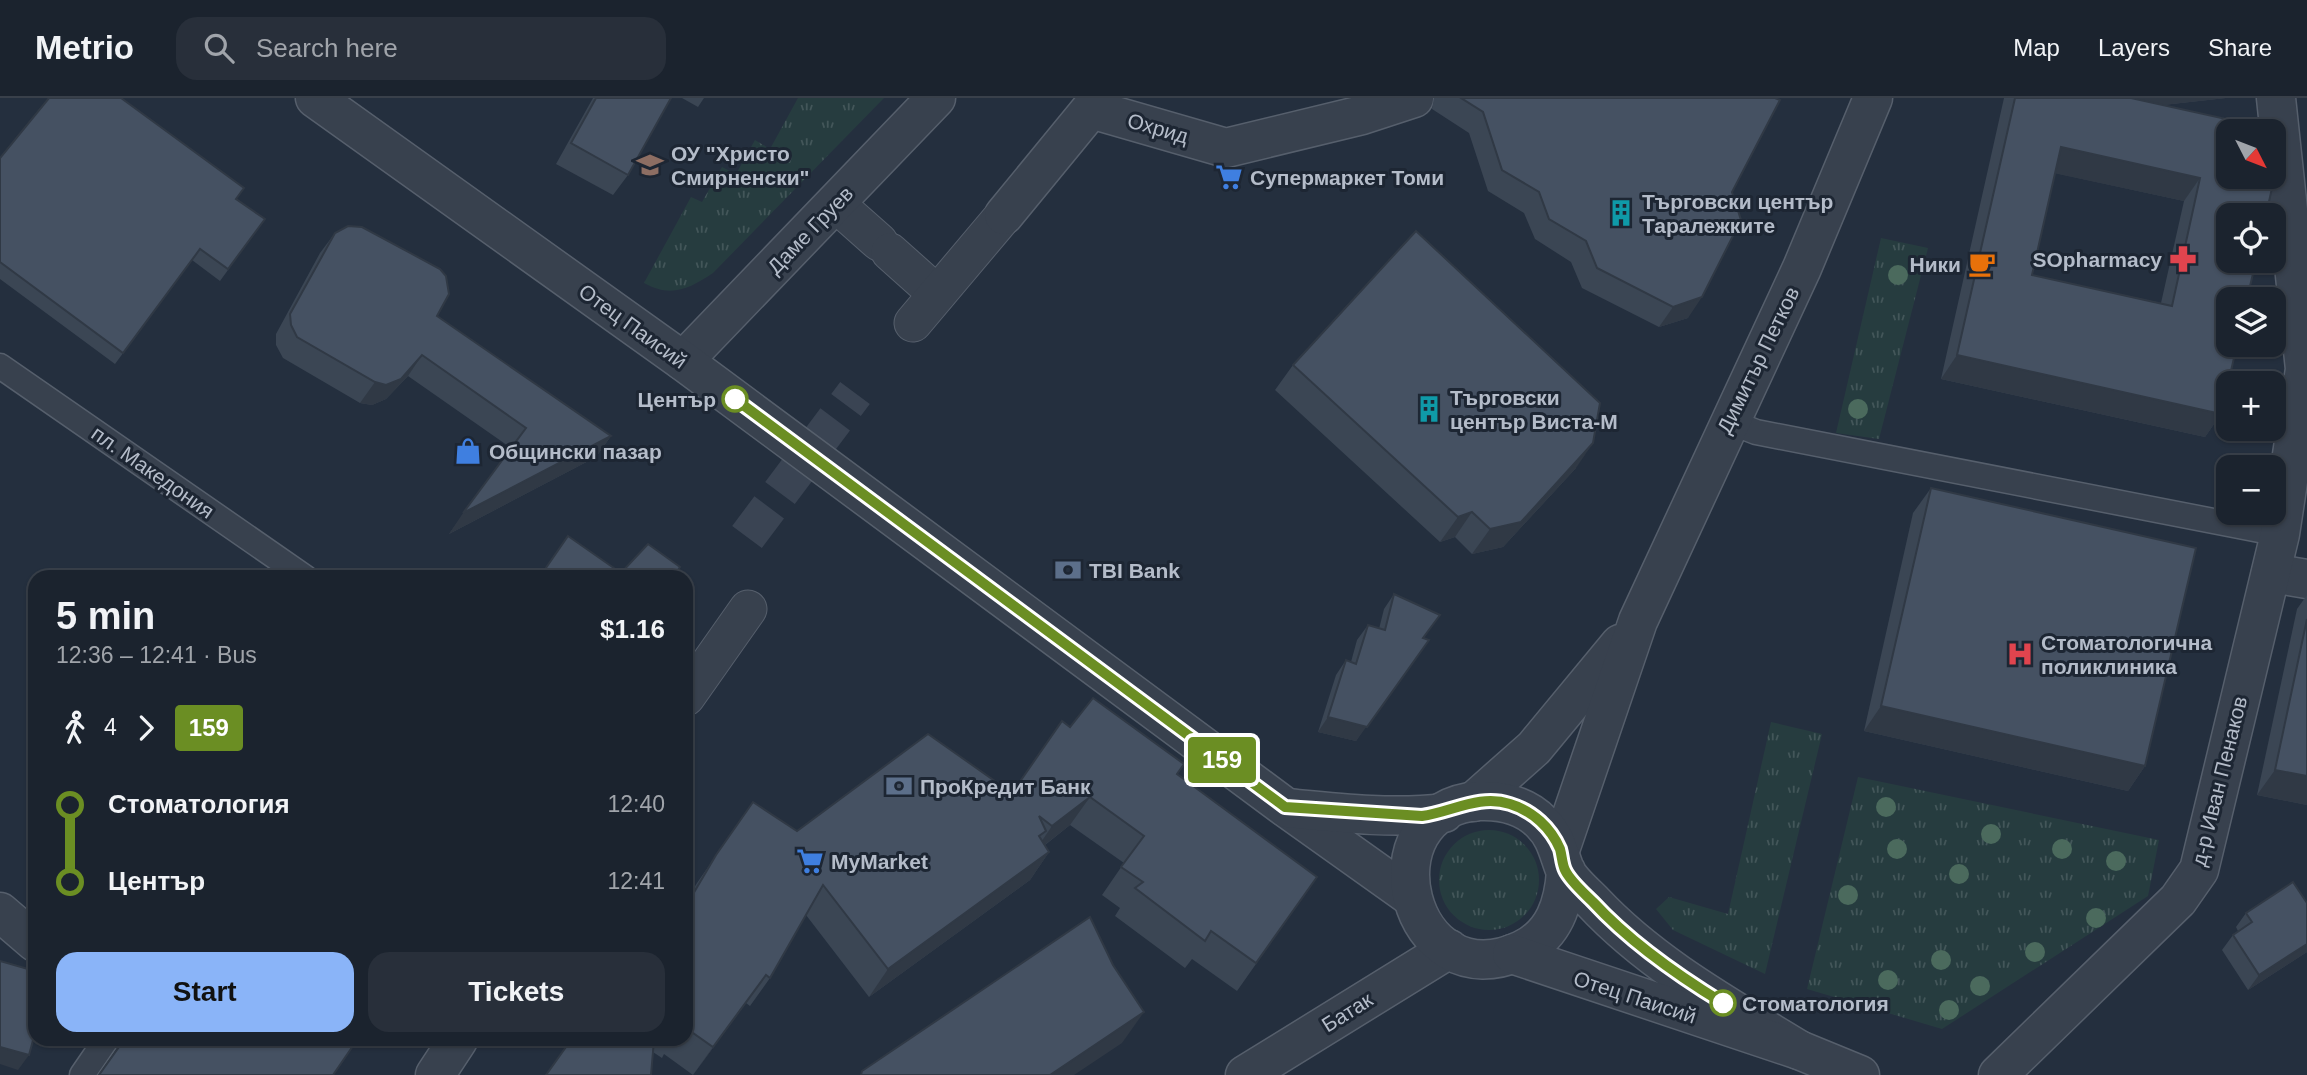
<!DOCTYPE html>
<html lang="en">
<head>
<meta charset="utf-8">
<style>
  :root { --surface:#1b232e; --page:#282f3a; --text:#f1f3f6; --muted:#a0a4aa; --line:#39404a; --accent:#8ab4f8 }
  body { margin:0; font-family:Helvetica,sans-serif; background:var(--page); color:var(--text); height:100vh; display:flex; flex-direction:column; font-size:26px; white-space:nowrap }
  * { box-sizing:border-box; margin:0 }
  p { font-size:23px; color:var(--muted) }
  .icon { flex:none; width:38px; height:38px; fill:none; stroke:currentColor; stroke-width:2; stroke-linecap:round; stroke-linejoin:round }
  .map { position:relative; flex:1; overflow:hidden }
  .details { position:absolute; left:28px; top:472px; width:665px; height:476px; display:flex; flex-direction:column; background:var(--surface); border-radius:21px; box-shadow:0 2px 5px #0004,0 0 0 2px var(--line) }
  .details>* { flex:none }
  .badge { padding:0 14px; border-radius:5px; font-size:24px; line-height:46px }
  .needle { width:46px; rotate:132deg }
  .buttons { position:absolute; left:2216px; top:21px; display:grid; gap:14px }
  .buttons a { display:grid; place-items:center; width:70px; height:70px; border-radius:14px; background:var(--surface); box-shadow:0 2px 5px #0004,0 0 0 2px var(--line); font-size:35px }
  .map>.badge { position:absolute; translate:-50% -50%; box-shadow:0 0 0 4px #fff }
  .legs { display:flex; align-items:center; gap:10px; height:77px; padding:0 28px; font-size:23px }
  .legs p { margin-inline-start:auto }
  .overview { display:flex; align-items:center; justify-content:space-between; height:119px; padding:0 28px }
  h1 { font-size:38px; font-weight:600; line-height:52px }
  .cta { display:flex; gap:14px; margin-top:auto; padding:14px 28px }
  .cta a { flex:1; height:80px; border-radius:21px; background:var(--accent); color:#111; font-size:28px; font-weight:600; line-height:80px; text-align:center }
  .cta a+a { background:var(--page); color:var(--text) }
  ul { padding:0 28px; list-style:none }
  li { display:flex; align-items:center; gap:24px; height:77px; font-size:26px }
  li i { display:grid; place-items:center; width:10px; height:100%; margin:0 9px; background:currentColor }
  li i::after { content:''; width:18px; height:18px; margin:-9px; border:5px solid; border-radius:50%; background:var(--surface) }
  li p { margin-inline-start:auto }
  li:first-child i { background:linear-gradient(#0000 50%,currentColor 0) }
  li:last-child i { background:linear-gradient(currentColor 50%,#0000 0) }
  header { display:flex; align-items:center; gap:42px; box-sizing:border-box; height:98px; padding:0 35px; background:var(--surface); border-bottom:2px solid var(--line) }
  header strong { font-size:33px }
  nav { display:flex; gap:38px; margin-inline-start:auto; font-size:24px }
  .search { width:490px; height:63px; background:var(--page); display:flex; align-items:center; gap:18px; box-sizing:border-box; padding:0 24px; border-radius:21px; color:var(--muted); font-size:26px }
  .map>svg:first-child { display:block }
  .grass { fill:url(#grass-tufts) }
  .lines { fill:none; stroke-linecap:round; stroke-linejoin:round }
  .pedestrian-tunnel { stroke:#3a4453; stroke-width:37; stroke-dasharray:37 18; stroke-linecap:butt }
  .service-casing { stroke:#565f6c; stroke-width:27 }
  .pedestrian-casing { stroke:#565f6c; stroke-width:39 }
  .minor-casing { stroke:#565f6c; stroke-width:41 }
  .tertiary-casing { stroke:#565f6c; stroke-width:41 }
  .service { stroke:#38414e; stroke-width:24 }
  .pedestrian { stroke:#38414e; stroke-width:37 }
  .minor { stroke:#38414e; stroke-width:38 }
  .tertiary { stroke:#38414e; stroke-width:38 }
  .tree { fill:#4b6a5d }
  .wall { fill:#3b4654; fill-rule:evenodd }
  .shaded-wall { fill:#303945 }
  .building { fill:#455162; stroke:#303945; stroke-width:2; fill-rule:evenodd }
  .line-1-casing { stroke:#fff; stroke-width:16 }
  .line-1 { stroke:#6b8e23; stroke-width:10 }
  .stop-1-dot { fill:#fff; stroke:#6b8e23; stroke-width:3.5 }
  .labels { text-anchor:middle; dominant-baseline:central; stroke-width:6; stroke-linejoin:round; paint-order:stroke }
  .street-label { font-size:21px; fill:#b4bcc9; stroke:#1d2633 }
  .poi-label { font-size:21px; font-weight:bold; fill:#b4bcc9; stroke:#1d2633; text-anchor:start }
  .stop-label { font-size:21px; font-weight:bold; fill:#b4bcc9; stroke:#1d2633; text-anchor:end }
</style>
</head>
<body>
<header>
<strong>Metrio</strong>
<div class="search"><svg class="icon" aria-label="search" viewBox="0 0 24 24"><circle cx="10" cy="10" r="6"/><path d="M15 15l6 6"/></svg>Search here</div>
<nav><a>Map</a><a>Layers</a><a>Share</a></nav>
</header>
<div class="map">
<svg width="2307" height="977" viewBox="0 0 2307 977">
  <defs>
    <pattern id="grass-tufts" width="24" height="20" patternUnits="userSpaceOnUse" patternTransform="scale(1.75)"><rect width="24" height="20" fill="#263c3f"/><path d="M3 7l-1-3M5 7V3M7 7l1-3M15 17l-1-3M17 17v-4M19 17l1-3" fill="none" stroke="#435659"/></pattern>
  </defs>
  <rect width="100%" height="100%" fill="#242f3e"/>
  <g class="grass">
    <path d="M798,0H884L713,175C689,191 671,200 644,185L691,99L702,104L722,69L736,76L755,42L770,51Z"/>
    <polygon points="1881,140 1928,150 1879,341 1836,335"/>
    <polygon points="1771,624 1822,636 1765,876 1673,832 1656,811 1669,799 1728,816"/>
    <polygon points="1858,679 2159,742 2148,798 1942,931 1807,891"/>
    <circle cx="1489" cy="782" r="50"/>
  </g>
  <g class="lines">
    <polyline class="pedestrian-tunnel" points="747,439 855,295"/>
    <defs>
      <g id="service">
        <polyline points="0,268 306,480"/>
        <polyline points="1728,323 1756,334 2280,436"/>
        <polyline points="82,977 106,942"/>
      </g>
      <g id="pedestrian">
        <polyline points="835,105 879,144"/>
        <polyline points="890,154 937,196"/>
        <polyline points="913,225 1004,117"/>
        <polyline points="686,599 748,511"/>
      </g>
      <g id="minor">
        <polyline points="1004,117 1091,11 1226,50 1362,17 1414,0"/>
        <polyline points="683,263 936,0"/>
        <polyline points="2271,475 2307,481"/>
        <polyline points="1473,704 1534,650 1620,546"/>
        <polyline points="1560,752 1638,523 1802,170 1873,0"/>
        <polyline points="0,814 35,844"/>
        <polyline points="435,977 458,942"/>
        <polyline points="1245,977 1449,851"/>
        <polyline points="1998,977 2178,802 2199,772 2280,436 2305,271 2276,0"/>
      </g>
      <g id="tertiary">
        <polyline points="315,0 683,263 1285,709 1410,798"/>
        <path d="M1287,710C1339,715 1392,721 1444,715"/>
        <path d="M1566,773C1564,806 1554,837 1522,852C1407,906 1361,711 1479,703C1502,702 1526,708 1542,725C1556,739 1558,754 1565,772C1570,783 1584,795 1593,804C1651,866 1727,908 1799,952"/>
        <polyline points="1512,856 1799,952 1860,977"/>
      </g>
    </defs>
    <use href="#service" class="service-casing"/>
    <use href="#pedestrian" class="pedestrian-casing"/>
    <use href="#minor" class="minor-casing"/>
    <use href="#tertiary" class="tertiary-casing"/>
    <use href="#service" class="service"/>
    <use href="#pedestrian" class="pedestrian"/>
    <use href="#minor" class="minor"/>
    <use href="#tertiary" class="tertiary"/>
  </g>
  <g class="tree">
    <circle cx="1898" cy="177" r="10"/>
    <circle cx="1858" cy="311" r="10"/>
    <circle cx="1886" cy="709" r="10"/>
    <circle cx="1991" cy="736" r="10"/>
    <circle cx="1897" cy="751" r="10"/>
    <circle cx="2062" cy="751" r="10"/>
    <circle cx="2116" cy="763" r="10"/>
    <circle cx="1959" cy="776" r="10"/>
    <circle cx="1848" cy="797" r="10"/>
    <circle cx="2096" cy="820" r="10"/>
    <circle cx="2035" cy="854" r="10"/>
    <circle cx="1941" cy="862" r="10"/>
    <circle cx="1888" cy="882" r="10"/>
    <circle cx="1980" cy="888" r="10"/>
    <circle cx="1949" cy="912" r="10"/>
  </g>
  <g class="wall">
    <polygon points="593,0 671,0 628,77 613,97 556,66"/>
    <polygon points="682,0 704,0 698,9"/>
    <polygon points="1434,0 1775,0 1732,94 1688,220 1659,229 1582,190 1571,164 1535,141 1524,115 1488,93 1469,35 1432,11"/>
    <path d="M2004,0H2226L2163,7L2276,32L2221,316L2205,339L1941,281ZM2055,75L2184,103L2161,205L2032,177Z"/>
    <polygon points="0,60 236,101 265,121 220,183 192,162 115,266 0,181"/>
    <polygon points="335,135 437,218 611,338 596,359 449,436 511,350 408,278 386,301 372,307 360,305 283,260 276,247 276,236 320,155"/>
    <polygon points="1293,267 1576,370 1503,449 1472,456 1455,439 1440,444 1275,292"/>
    <polygon points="1931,390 2145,668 2128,693 1864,633 1913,415"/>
    <polygon points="1394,496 1424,540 1356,643 1318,634 1336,577 1346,562 1351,564 1357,542 1368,527 1379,531 1384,511"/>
    <polygon points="2307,497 2307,707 2257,697 2297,511"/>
    <polygon points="1070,629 1177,676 1317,779 1237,893 1192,861 1185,870 1115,818 1120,810 1102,797 1124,765 1070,727 1045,747 1049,754 1030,782 869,899 806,817 770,880 750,908 746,905 693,977 664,956 662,960 653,954 570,942 686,942 686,803 697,785 753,704 797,733 1012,695"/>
    <polygon points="2307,805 2307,854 2248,892 2222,852 2233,837 2238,833 2236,829 2246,815"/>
  </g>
  <g class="shaded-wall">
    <polygon points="2093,0 2226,0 2082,16"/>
    <polygon points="2061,49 2200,80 2184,103 2044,73"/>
    <polygon points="1702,199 1688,220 1659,229 1673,209"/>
    <polygon points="422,257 408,278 386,301 372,307 360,305 375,284"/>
    <polygon points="1957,257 2221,316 2205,339 1941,281"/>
    <polygon points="611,338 596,359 449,436 463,415"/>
    <polygon points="1593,345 1576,370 1503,449 1472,456 1490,431"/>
    <polygon points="1472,414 1455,439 1440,444 1458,419"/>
    <polygon points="1429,542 1356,643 1318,634 1328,619"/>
    <polygon points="1881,608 2145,668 2128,693 1864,633"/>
    <polygon points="2275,672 2307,678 2307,707 2257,697"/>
    <polygon points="1090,699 1070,727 1033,756 1052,728"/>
    <polygon points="1049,754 1030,782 869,899 888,871"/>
    <polygon points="2307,846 2307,854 2248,892 2259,877"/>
    <polygon points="766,877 746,905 693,977 713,949"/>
    <polygon points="1144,914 1122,945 1074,977 1050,977"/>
    <polygon points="0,949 29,957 18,972 0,966"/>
  </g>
  <g class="building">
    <polygon points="49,0 121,0 244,90 236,101 265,121 228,171 200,151 123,255 0,164 0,60"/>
    <polygon points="596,0 671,0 628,77 571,45"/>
    <polygon points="1461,0 1775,0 1780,2 1732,94 1741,122 1702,199 1673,209 1597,170 1586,143 1549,121 1539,94 1502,72 1483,14"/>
    <path d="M2015,0H2131L2276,32L2279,59L2266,117H2228V163H2256L2247,201H2228V247H2237L2221,316L1957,257ZM2228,33H2273V79H2228ZM2061,49L2200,80L2172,208L2032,177Z"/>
    <polygon points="348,128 362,129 440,171 446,178 449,196 437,218 611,338 463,415 526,330 422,257 401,281 386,287 375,284 297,239 291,227 290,216 335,135"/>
    <polygon points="1416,133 1600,305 1593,345 1521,424 1490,431 1472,414 1458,419 1293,267"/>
    <polygon points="1931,390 2196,450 2145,668 1881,608"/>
    <polygon points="568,438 621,475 648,446 680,469 672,480 539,480"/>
    <polygon points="1394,496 1440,517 1423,540 1429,542 1367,629 1328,619 1346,562 1356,566 1368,527 1385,532"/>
    <polygon points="2307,521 2307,678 2275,672"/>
    <polygon points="1093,600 1184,666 1177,676 1317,779 1256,865 1211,833 1205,843 1135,790 1143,784 1121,769 1144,738 1090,699 1052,728 1039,718 1046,733 1039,738 1049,754 888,871 823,787 770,880 766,877 713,949 686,930 686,808 716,757 753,704 797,733 928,636 1012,695 1062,623 1070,629"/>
    <polygon points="2293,784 2307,805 2307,846 2259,877 2233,837 2252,824 2246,815"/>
    <polygon points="1090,819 1113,867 1144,914 1050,977 861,977 862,973"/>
    <polygon points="0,863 35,873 35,935 29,957 0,949"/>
    <polygon points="124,942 357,942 333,977 99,977"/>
    <polygon points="571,942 654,942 651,977 546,977"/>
  </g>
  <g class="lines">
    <defs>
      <path id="line-1" d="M735,301L1285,709L1422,718C1452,714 1479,696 1510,706C1533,713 1551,730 1560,751C1562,758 1562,766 1565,772C1570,783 1584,795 1593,804C1630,844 1677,877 1723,905"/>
    </defs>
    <use href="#line-1" class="line-1-casing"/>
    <use href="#line-1" class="line-1"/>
  </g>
  <defs>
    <symbol id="school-bare" viewBox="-9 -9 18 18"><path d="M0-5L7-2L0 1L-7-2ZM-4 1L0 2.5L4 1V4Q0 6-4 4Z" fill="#8d6e63" stroke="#1d2633" stroke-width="2.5" paint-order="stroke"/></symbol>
    <symbol id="supermarket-bare" viewBox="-9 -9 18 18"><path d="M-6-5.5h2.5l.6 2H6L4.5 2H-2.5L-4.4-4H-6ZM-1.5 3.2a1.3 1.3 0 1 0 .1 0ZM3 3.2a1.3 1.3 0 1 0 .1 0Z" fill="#3f7fe0" stroke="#1d2633" stroke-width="2.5" paint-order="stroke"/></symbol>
    <symbol id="building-bare" viewBox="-9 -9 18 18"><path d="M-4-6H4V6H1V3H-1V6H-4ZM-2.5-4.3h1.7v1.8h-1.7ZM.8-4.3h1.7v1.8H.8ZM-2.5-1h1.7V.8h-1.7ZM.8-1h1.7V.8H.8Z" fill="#0f9aa8" stroke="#1d2633" stroke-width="2.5" paint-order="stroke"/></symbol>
    <symbol id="pharmacy-bare" viewBox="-9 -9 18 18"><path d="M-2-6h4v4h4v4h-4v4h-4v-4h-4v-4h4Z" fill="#e0444e" stroke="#1d2633" stroke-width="2.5" paint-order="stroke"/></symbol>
    <symbol id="cafe-bare" viewBox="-9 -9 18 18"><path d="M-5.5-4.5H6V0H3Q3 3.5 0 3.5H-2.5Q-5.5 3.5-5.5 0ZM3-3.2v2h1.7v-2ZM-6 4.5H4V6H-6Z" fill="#e8710a" stroke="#1d2633" stroke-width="2.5" paint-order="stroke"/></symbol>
    <symbol id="shop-bare" viewBox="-9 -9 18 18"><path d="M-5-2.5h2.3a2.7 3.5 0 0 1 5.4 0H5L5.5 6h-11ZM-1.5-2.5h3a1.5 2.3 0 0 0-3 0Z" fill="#3f7fe0" stroke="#1d2633" stroke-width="2.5" paint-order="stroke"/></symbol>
    <symbol id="bank-bare" viewBox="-9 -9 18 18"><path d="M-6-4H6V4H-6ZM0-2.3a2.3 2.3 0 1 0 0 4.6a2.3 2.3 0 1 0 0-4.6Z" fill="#5c6f8a" stroke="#1d2633" stroke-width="2.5" paint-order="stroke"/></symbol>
    <symbol id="hospital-bare" viewBox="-9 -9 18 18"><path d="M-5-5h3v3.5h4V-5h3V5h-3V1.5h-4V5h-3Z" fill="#e0444e" stroke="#1d2633" stroke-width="2.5" paint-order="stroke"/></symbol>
  </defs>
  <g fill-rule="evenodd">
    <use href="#school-bare" x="631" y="48" width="38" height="38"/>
    <use href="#supermarket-bare" x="1210" y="60" width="38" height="38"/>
    <use href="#building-bare" x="1602" y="96" width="38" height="38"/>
    <use href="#pharmacy-bare" x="2164" y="142" width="38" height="38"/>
    <use href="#cafe-bare" x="1963" y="147" width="38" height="38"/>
    <use href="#building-bare" x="1410" y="292" width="38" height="38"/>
    <use href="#shop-bare" x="449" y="334" width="38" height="38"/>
    <use href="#bank-bare" x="1049" y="453" width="38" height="38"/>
    <use href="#hospital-bare" x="2001" y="537" width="38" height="38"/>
    <use href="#bank-bare" x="880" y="669" width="38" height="38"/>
    <use href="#supermarket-bare" x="791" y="744" width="38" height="38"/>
  </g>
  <g class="stop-1-dot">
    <circle cx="735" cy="301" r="12"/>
    <circle cx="1723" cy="905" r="12"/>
  </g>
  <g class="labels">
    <g class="street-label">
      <text transform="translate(1158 30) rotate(16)">Охрид</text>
      <text transform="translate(810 132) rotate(-46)">Даме Груев</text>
      <text transform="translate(633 228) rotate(36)">Отец Паисий</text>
      <text transform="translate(1758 262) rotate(-64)">Димитър Петков</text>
      <text transform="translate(153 374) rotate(35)">пл. Македония</text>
      <text transform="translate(2219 683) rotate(-76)">д-р Иван Пенаков</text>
      <text transform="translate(1635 899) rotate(18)">Отец Паисий</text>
      <text transform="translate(1347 914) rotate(-32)">Батак</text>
    </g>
    <g class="poi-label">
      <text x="671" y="55">ОУ "Христо<tspan x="671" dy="24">Смирненски"</tspan></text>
      <text x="1250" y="79">Супермаркет Томи</text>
      <text x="1642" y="103">Търговски център<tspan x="1642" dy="24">Таралежките</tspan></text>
      <text x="2162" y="161" text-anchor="end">SOpharmacy</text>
      <text x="1961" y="166" text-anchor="end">Ники</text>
      <text x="1450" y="299">Търговски<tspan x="1450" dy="24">център Виста-М</tspan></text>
      <text x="489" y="353">Общински пазар</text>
      <text x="1089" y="472">TBI Bank</text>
      <text x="2041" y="544">Стоматологична<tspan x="2041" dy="24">поликлиника</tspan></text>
      <text x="920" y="688">ПроКредит Банк</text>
      <text x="831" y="763">MyMarket</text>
    </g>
    <g class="stop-label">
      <text x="716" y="301">Център</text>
      <text x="1742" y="905" text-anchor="start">Стоматология</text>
    </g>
  </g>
</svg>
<div class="buttons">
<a><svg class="needle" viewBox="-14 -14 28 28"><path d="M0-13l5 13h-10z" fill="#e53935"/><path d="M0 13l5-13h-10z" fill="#a0a4aa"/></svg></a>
<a><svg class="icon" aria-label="locate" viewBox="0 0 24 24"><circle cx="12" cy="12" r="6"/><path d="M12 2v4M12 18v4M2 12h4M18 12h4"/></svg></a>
<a><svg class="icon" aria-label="layers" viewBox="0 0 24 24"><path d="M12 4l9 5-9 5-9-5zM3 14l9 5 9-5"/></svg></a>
<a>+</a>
<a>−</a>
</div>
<b class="badge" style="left:1222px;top:662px;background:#6b8e23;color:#fff">159</b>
<section class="details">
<div class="overview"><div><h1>5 min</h1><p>12:36 – 12:41 · Bus</p></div><b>$1.16</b></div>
<div class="legs"><svg class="icon" aria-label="walk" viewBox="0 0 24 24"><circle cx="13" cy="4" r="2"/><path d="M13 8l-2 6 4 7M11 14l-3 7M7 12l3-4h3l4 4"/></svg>4<svg class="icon" aria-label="forward" viewBox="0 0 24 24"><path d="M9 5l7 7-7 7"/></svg><b class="badge" style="background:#6b8e23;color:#fff">159</b></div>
<ul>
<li><i style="color:#6b8e23"></i><b>Стоматология</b><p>12:40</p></li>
<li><i style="color:#6b8e23"></i><b>Център</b><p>12:41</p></li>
</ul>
<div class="cta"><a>Start</a><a>Tickets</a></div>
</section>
</div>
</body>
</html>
